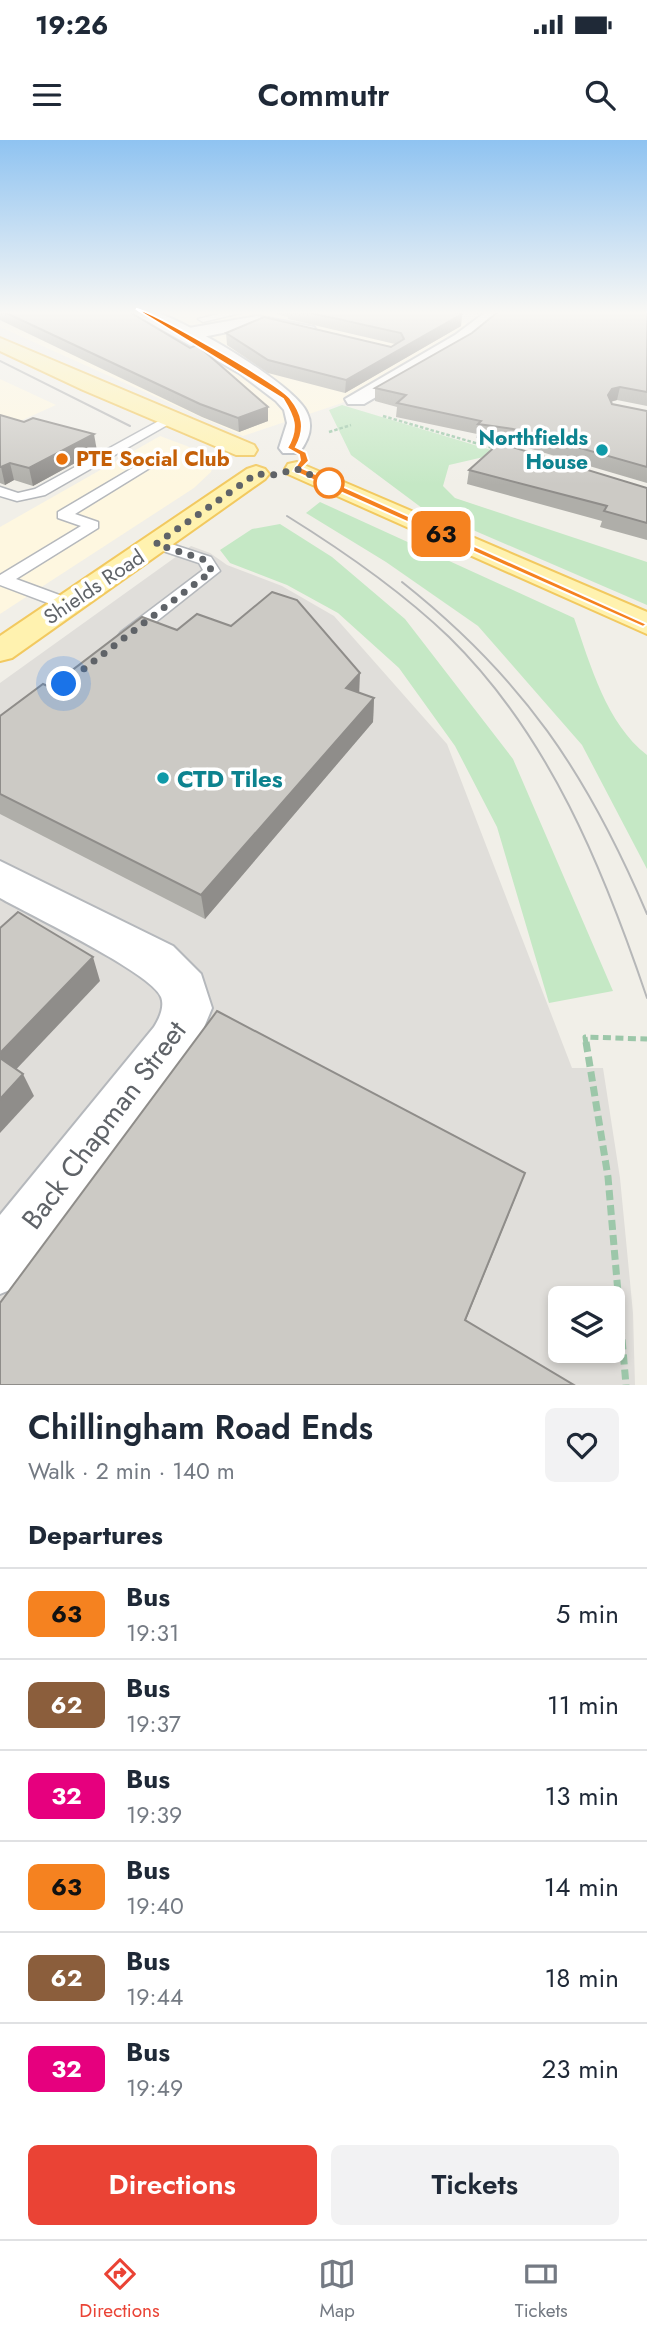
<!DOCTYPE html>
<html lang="en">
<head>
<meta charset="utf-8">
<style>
  :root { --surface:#fff; --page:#f2f2f3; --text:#1f2937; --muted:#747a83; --line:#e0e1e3; --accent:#ea4335 }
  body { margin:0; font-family:Jost,sans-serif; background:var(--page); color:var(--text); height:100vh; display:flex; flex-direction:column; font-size:26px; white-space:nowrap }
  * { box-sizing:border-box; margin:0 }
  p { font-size:23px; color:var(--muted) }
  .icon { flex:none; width:38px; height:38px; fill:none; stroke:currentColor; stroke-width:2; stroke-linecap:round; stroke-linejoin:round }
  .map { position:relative; height:1245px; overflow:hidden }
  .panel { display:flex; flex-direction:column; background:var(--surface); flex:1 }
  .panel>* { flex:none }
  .badge { padding:0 14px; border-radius:10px; font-size:24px; line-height:46px }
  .controls { position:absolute; left:548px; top:1146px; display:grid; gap:14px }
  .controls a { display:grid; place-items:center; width:77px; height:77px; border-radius:10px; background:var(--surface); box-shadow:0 4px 10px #0003; font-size:35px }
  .you { position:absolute; width:35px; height:35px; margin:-18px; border:5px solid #fff; border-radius:50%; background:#1a73e8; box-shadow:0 0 0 10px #1a73e833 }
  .map>.badge { position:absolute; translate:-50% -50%; box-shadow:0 0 0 4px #fff }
  h2 { padding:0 28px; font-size:26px; line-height:63px }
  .round { display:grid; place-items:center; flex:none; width:74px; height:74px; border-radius:10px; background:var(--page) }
  .head { display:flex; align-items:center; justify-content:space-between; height:119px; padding:0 28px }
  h1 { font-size:33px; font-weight:600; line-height:52px }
  .button { display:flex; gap:14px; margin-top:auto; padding:14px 28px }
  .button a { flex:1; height:80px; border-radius:10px; background:var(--accent); color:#fff; font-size:28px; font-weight:600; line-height:80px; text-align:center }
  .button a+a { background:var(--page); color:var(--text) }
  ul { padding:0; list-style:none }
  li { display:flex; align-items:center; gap:21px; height:91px; padding:0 28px; border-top:2px solid var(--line) }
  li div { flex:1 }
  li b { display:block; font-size:26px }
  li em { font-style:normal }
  li .badge { min-width:77px; font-weight:700; text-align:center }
  .status { display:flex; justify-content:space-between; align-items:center; height:49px; padding:0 35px; background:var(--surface); direction:ltr }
  .status svg { height:19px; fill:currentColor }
  header { display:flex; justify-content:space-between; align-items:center; height:91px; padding:0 28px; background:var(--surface); font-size:32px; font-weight:600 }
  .tab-bar { display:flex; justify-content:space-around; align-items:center; height:98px; border-top:2px solid var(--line); background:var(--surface); font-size:19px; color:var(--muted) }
  .tab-bar a { display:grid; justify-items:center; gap:4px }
  .tab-bar .selected { color:var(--accent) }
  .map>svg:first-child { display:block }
  .commercial { fill:#fef7e0 }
  .industrial { fill:#e0deda; fill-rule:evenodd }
  .green { fill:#c5e8c5 }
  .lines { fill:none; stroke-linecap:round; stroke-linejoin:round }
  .lane-casing { stroke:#b5b8bc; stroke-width:3 }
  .street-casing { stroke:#b5b8bc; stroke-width:4 }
  .secondary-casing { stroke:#b6babf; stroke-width:4 }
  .primary-casing { stroke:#f2c960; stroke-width:4 }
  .path-far2 { stroke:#9cc7a9; stroke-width:2.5; stroke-dasharray:3.5 2; stroke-linecap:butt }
  .path-far1 { stroke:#9cc7a9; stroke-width:5; stroke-dasharray:8 4.5; stroke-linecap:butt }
  .path { stroke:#9cc7a9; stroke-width:7; stroke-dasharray:10 5; stroke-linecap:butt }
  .lane { fill:#fff; fill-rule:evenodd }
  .street { fill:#fff; fill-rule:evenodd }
  .secondary { fill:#fff; fill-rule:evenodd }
  .primary { fill:#fff2af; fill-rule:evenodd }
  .tram { stroke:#b6b7b8; stroke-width:2 }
  .wall { fill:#afaea9 }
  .shaded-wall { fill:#8f8d8a }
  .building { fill:#cccac5; stroke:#8f8d8a; stroke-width:2 }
  .line { fill:#f58220; stroke:#fff; stroke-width:2 }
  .walk { stroke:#5f6368; stroke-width:7; stroke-dasharray:0 12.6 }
  .culture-dot { fill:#0f9aa8; stroke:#fff; stroke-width:2.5 }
  .food-dot { fill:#e8710a; stroke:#fff; stroke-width:2.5 }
  .stop-dot { fill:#fff; stroke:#f58220; stroke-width:3.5 }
  .labels { text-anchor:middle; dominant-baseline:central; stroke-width:7; stroke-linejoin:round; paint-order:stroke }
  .far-culture-label { font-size:21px; font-weight:bold; fill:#0d838f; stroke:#fff; text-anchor:end }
  .far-food-label { font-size:21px; font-weight:bold; fill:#c56008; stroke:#fff; text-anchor:start }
  .far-street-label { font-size:21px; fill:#5f6368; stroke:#fff }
  .culture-label { font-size:24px; font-weight:bold; fill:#0d838f; stroke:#fff; text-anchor:start }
  .near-street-label { font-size:28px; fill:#5f6368; stroke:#fff }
</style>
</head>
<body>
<div class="status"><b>19:26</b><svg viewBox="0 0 49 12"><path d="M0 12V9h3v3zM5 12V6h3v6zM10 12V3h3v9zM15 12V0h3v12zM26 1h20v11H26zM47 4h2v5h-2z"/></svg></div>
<header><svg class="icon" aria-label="menu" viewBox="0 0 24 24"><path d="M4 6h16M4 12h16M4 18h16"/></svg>Commutr<svg class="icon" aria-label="search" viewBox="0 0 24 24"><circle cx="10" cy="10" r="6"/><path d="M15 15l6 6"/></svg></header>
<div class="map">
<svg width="647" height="1245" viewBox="0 0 647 1245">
  <rect width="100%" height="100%" fill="#f1efe8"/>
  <g class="commercial">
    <polygon points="0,171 420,171 468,184 342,263 243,296 0,187"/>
    <polygon points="0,239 56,265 0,290"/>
    <polygon points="160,296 200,311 214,321 211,332 194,348 0,474 0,387"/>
  </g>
  <path class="industrial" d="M191,406L210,413L227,425L282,446L334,476L447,604L572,928H603L620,1038L633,1173L635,1245H0V543ZM560,1158H612V1211H560Z"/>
  <g class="green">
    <polygon points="342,265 501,313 449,325 443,346 455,358 647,422 647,465 422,368 351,315 329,270"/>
    <path d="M320,362L574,478C591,526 606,583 647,615V729L582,605L478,486L386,422L306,373Z"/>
    <polygon points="280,384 332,417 405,479 513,619 613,851 549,863 497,687 455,606 399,528 338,473 287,445 230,423 220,410 252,389"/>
  </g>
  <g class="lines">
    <defs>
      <g id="lane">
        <polygon points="231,171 244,172 203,182 198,179"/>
        <polygon points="166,277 176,280 45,355 17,361 0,356 0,347 18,353 35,349"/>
        <polygon points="141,323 153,326 75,374 98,382 98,388 16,439 73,460 76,464 73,468 61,468 0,445 0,435 81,386 58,378 58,372"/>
        <polygon points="156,399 211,417 220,431 133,500 121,500 118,496 121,492 203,430 199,423 151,407 148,404"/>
      </g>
      <g id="street">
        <polygon points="487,171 507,171 469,203 364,264 348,264 345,259 455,195"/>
        <polygon points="257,176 314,187 316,191 307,197 257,186 183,201 174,195 183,189"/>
        <path d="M0,721L173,806L201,834L212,868L190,921L22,1145L0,1154V1075L154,887C159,879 165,867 161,857C152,833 28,774 0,758Z"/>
      </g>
      <path id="secondary" d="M129,171C135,170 144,169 151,171C180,177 296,245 307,273C314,287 308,301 299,313H283L279,308L287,283L284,270L276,261L239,233Z"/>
      <g id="primary">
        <polygon points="0,198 254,305 257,310 254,315 236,315 83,250 0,211"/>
        <polygon points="297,322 647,472 647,494 288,334 285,329 288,324"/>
        <polygon points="256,326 265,329 269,334 265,339 12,518 0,521 0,496 247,329"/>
      </g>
    </defs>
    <use href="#lane" class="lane-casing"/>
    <use href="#street" class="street-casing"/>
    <use href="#secondary" class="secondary-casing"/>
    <use href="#primary" class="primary-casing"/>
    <g class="path-far2">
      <polyline points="383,276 496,309"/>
      <polyline points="329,292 351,285"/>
    </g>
    <polyline class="path-far1" points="586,904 585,897 647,899"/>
    <polyline class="path" points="586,902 608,1037 626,1245"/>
    <use href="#lane" class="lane"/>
    <use href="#street" class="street"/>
    <use href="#secondary" class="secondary"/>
    <use href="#primary" class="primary"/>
    <g class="tram">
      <polyline points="0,221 130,286"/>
      <path d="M287,376C345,412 400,450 449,497C549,595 603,728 647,858"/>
      <path d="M402,442C523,538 587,633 647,774"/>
    </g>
  </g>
  <g class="wall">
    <polygon points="0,171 128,171 268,281 239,292 202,277 0,180"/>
    <polygon points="264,171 450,171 462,174 461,186 345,253 268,233 227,205 226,193 391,207 395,204 288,179 288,177"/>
    <polygon points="465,171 484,171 478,174"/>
    <polygon points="647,171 647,266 617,260 611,262 612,264 647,271 647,343 511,303 476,298 477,294 396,277 397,267 375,261 375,248 472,193"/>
    <polygon points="0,275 97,311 33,346 14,340 5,345 0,343"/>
    <polygon points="469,330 647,348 647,400 600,387 602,381 467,344"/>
    <polygon points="177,490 374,558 373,582 205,779 0,674 0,576 50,547"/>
  </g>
  <g class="shaded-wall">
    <polygon points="462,174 461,186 345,253 346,240"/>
    <polygon points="620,247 617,260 609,262 608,255 612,249"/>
    <polygon points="268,267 268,281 239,292 238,278"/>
    <polygon points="94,294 97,311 33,346 29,328"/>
    <polygon points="10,323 14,340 5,345 1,327"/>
    <polygon points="360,533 359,557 346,548"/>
    <polygon points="374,558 373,582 205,779 201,755"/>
    <polygon points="93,817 100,841 8,938 0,921 0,913"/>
    <polygon points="23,934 34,956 0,993 0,959"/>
    <polygon points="525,1033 517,1054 459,1197 465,1180"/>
  </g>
  <g class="building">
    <polygon points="2,171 128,171 190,208 197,205 268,267 238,278 200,264"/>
    <polygon points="302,171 450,171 462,174 346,240 268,220 226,193 264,177 391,207 404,199 401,193"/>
    <polygon points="499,171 647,171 647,252 620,247 612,249 608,255 612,264 647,271 647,327 513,289 478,284 481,281 397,263 406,255 375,248 472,193"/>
    <polygon points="0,275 24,282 33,278 94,294 29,328 10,323 1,327 0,327"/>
    <polygon points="499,303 647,348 647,383 604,371 607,366 469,330"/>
    <polygon points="272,452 297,460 360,533 346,548 374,558 201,755 0,654 0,576 43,544 50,547 142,477 177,490 197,474 231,486"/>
    <polygon points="18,772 93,817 0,913 0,788"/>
    <polygon points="217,871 525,1033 465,1180 574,1245 0,1245 0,1163"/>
    <polygon points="0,918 23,934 0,959"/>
  </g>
  <linearGradient id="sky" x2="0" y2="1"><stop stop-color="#8fc3f1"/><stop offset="0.5" stop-color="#f9f8f5"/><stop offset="1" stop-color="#f9f8f5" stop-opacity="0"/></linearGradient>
  <rect width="647" height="345" fill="url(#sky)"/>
  <path class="line" d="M136,169C152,171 279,244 290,258C303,274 306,289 296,307L306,312L309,321L302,328L647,484L643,487L293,331L300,320L299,315L287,308C299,288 294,277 283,259Z"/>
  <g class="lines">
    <polyline class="walk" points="64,544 212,431 205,420 156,404 256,334 273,335 297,329 329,343"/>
  </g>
  <g class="culture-dot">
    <circle cx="602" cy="310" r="7"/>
    <circle cx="163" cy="638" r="7"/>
  </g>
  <circle class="food-dot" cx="62" cy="319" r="7"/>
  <circle class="stop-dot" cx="329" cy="343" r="14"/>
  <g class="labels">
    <g class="far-culture-label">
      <text x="588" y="298">Northfields<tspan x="588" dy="24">House</tspan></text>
    </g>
    <g class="far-food-label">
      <text x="76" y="319">PTE Social Club</text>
    </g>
    <g class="far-street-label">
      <text transform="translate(94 447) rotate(-34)">Shields Road</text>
    </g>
    <g class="culture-label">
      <text x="177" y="638">CTD Tiles</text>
    </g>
    <g class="near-street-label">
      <text transform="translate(104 985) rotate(-53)">Back Chapman Street</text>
    </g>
  </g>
</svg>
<div class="controls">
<a><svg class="icon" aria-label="layers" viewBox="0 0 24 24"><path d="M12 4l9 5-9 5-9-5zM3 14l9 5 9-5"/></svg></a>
</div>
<div class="you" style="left:64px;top:544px"></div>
<b class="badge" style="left:441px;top:394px;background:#f58220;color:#111">63</b>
</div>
<section class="panel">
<div class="head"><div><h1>Chillingham Road Ends</h1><p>Walk · 2 min · 140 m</p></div><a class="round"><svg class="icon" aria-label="heart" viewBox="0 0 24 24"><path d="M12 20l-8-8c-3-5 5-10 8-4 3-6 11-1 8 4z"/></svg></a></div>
<h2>Departures</h2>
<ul>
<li><span class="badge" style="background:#f58220;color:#111">63</span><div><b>Bus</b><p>19:31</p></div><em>5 min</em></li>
<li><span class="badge" style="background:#8b5e3c;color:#fff">62</span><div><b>Bus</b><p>19:37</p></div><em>11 min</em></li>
<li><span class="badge" style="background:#e6007e;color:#fff">32</span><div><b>Bus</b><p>19:39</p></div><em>13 min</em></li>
<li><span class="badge" style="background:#f58220;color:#111">63</span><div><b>Bus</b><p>19:40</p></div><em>14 min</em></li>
<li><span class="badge" style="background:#8b5e3c;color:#fff">62</span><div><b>Bus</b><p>19:44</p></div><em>18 min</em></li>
<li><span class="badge" style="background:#e6007e;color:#fff">32</span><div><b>Bus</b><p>19:49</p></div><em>23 min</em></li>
</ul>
<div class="button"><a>Directions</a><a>Tickets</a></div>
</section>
<nav class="tab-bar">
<a class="selected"><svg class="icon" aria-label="directions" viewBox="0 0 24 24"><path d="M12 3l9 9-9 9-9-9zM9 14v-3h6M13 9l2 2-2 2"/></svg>Directions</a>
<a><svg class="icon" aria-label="map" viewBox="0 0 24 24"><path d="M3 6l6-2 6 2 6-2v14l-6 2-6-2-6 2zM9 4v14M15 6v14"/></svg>Map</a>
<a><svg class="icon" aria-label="tickets" viewBox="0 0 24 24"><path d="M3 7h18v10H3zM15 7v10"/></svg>Tickets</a>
</nav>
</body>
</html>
